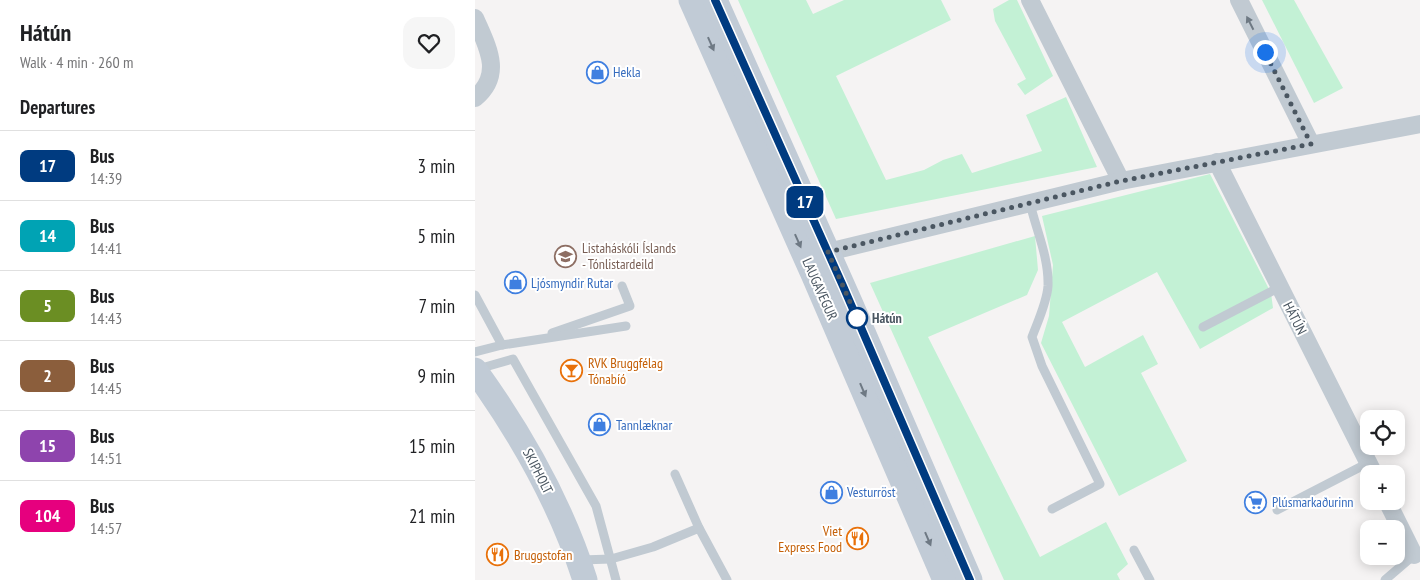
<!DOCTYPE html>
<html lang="en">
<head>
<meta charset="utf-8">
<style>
  :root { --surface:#fff; --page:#f6f6f6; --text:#202124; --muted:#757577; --line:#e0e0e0 }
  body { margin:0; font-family:"PT Sans Narrow",sans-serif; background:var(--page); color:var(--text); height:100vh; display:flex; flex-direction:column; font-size:19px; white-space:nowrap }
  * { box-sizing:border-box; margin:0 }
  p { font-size:16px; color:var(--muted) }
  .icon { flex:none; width:28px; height:28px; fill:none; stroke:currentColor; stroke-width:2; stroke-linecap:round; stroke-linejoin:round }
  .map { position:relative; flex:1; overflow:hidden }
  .side { display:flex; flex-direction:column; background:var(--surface); width:475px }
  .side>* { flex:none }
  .badge { padding:0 10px; border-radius:8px; font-size:18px; line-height:32px }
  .buttons { position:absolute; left:885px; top:410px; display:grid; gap:10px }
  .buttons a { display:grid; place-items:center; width:45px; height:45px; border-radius:10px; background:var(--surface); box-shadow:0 2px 12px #0003; font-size:25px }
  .you { position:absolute; width:25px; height:25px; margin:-12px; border:4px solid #fff; border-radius:50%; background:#1a73e8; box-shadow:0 0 0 8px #1a73e833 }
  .map>.badge { position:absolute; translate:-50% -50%; box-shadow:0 0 0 2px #fff }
  h2 { padding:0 20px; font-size:19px; line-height:45px }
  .round { display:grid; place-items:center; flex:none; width:52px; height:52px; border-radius:15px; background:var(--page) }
  .summary { display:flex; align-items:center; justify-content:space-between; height:85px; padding:0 20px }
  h1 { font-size:24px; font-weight:600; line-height:38px }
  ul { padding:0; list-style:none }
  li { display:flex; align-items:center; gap:15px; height:70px; padding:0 20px; border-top:1px solid var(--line) }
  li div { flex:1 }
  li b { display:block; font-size:19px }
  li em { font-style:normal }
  li .badge { min-width:55px; font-weight:700; text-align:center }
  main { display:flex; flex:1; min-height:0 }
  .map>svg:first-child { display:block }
  .green { fill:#c3f1d5 }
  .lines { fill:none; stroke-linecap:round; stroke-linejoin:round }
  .lane { stroke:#c1cad2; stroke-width:9 }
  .street { stroke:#c1cad2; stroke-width:18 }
  .secondary { stroke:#c1cbd6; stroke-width:25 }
  .oneway { fill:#6e7983 }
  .oneway2 { fill:#6e7984 }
  .line-casing { stroke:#fff; stroke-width:11 }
  .line { stroke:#003b80; stroke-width:8 }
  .walk { stroke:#4a5661; stroke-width:5; stroke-dasharray:0 9 }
  .stop-dot { fill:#fff; stroke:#003b80; stroke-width:2.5 }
  .labels { text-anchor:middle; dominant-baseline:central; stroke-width:4; stroke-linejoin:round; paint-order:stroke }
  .shop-label { font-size:14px; fill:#366cbe; stroke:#fff; text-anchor:start }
  .education-label { font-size:14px; fill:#785e54; stroke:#fff; text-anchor:start }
  .street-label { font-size:14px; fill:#4a5661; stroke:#fff }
  .stop-label { font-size:14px; font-weight:bold; fill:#4a5661; stroke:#fff; text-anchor:start }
  .food-label { font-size:14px; fill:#c56008; stroke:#fff; text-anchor:start }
</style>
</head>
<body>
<main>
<section class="side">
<div class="summary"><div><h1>Hátún</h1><p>Walk · 4 min · 260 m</p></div><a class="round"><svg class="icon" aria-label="heart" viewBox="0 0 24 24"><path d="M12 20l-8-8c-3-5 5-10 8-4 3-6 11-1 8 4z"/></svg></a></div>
<h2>Departures</h2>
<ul>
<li><span class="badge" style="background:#003b80;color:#fff">17</span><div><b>Bus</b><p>14:39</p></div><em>3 min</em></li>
<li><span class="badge" style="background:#00a3b4;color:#fff">14</span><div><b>Bus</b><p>14:41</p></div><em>5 min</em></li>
<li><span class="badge" style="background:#6b8e23;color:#fff">5</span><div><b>Bus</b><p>14:43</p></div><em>7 min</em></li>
<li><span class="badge" style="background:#8b5e3c;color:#fff">2</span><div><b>Bus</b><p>14:45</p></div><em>9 min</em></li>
<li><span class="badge" style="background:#8e44ad;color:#fff">15</span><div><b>Bus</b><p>14:51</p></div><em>15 min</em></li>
<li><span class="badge" style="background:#e6007e;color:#fff">104</span><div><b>Bus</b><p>14:57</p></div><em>21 min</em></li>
</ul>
</section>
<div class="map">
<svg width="945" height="580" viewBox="0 0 945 580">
  <rect width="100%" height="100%" fill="#f5f3f3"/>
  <g class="green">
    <polygon points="263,0 331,0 338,14 369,0 466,0 476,20 361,76 411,180 449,170 468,160 487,154 497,173 567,151 551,115 591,97 622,167 361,219"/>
    <polygon points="534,0 542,0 578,76 550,95 542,84 551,79 520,21 518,9"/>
    <polygon points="787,0 819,0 868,88 839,103"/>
    <polygon points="735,174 796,293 798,308 725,349 682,272 587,322 610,367 668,335 683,364 666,373 712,461 644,496 566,343 574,316 578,265 567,216"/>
    <polygon points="560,236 563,270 552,295 453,337 565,557 631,522 653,564 642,574 645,580 529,580 395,283"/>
  </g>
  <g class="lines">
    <g class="lane">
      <path d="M555,203C561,230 574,257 573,286C572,302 563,321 557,337L567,366L625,484L577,509"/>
      <polyline points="0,295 27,345"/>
      <polyline points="728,327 805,287"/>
      <polyline points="77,333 155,306 147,286"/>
      <polyline points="0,352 27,345 151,326"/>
      <polyline points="3,369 38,359 121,506 141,580"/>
      <polyline points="200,474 224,528"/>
      <polyline points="802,510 893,463"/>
      <polyline points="659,550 675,580"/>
      <polyline points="106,560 136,559 178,547 224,528 252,580"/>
      <polyline points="910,580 939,555"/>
    </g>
    <g class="street">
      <polyline points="555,0 646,181"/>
      <polyline points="764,0 836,144"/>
      <path d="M0,18C12,46 29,74 0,98"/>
      <polyline points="742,162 899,474"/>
      <polyline points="353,252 646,181 945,124"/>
      <polyline points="912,501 939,555"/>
    </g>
    <g class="secondary">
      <polyline points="216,0 338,274 470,580"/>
      <polyline points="240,0 375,302 495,580"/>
      <path d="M0,370C46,434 86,504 110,580"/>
    </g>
  </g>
  <defs><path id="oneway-solid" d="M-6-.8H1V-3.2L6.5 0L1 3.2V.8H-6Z" transform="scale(1.25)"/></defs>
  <use class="oneway" href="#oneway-solid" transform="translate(775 23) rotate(-117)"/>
  <g class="oneway2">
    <use href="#oneway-solid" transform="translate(236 44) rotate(66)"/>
    <use href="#oneway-solid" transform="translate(323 241) rotate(66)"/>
    <use href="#oneway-solid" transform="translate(388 390) rotate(67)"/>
    <use href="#oneway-solid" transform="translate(453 539) rotate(67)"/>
  </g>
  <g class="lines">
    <defs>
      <polyline id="line" points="240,0 368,286 495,580"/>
    </defs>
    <use href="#line" class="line-casing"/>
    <use href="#line" class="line"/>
    <polyline class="walk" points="382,318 353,252 646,181 836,144 790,52"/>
  </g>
  <defs>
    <symbol id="shop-ring" viewBox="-11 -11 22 22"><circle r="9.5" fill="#fff" stroke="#3f7fe0" stroke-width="1.5"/><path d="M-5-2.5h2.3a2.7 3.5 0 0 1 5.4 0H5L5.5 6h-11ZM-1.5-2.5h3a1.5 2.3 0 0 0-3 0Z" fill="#3f7fe0"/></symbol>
    <symbol id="university-ring" viewBox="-11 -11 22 22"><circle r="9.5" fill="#fff" stroke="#8d6e63" stroke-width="1.5"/><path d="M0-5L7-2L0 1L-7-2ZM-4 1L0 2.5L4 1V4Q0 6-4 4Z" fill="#8d6e63"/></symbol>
    <symbol id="bar-ring" viewBox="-11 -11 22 22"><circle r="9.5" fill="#fff" stroke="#e8710a" stroke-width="1.5"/><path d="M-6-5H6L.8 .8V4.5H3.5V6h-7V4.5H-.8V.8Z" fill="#e8710a"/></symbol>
    <symbol id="supermarket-ring" viewBox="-11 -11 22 22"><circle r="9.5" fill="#fff" stroke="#3f7fe0" stroke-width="1.5"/><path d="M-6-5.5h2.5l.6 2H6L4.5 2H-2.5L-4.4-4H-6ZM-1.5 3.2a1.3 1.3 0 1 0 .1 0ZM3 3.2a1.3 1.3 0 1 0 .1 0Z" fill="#3f7fe0"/></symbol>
    <symbol id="restaurant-ring" viewBox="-11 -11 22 22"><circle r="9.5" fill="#fff" stroke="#e8710a" stroke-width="1.5"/><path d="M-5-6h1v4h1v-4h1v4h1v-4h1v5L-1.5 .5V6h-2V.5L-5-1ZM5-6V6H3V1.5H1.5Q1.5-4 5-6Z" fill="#e8710a"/></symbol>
  </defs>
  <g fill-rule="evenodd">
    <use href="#shop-ring" x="110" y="60" width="25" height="25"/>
    <use href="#university-ring" x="78" y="244" width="25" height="25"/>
    <use href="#shop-ring" x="28" y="270" width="25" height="25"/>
    <use href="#bar-ring" x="84" y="358" width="25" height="25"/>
    <use href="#shop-ring" x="112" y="412" width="25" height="25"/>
    <use href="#shop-ring" x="344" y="480" width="25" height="25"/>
    <use href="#supermarket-ring" x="768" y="490" width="25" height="25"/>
    <use href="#restaurant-ring" x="370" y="526" width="25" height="25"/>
    <use href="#restaurant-ring" x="10" y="542" width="25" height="25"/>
  </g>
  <circle class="stop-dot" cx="382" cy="318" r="10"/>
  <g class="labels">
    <g class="shop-label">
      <text x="138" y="72">Hekla</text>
      <text x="56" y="283">Ljósmyndir Rutar</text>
      <text x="141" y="425">Tannlæknar</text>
      <text x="372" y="492">Vesturröst</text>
      <text x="797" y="502">Plúsmarkaðurinn</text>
    </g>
    <g class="education-label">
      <text x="107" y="248">Listaháskóli Íslands<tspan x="107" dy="16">- Tónlistardeild</tspan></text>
    </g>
    <g class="street-label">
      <text transform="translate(345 289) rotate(66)">LAUGAVEGUR</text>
      <text transform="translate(820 318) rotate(63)">HÁTÚN</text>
      <text transform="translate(63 471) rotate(63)">SKIPHOLT</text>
    </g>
    <g class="stop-label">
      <text x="397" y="318">Hátún</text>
    </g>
    <g class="food-label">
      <text x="113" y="363">RVK Bruggfélag<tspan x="113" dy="16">Tónabíó</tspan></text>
      <text x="367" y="531" text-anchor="end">Viet<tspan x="367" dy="16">Express Food</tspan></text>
      <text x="39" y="555">Bruggstofan</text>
    </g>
  </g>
</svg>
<div class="buttons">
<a><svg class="icon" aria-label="locate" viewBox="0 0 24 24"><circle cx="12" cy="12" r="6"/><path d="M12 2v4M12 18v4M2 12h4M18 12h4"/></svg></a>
<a>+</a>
<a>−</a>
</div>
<div class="you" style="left:790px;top:52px"></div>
<b class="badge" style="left:330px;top:202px;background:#003b80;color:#fff">17</b>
</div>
</main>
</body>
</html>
